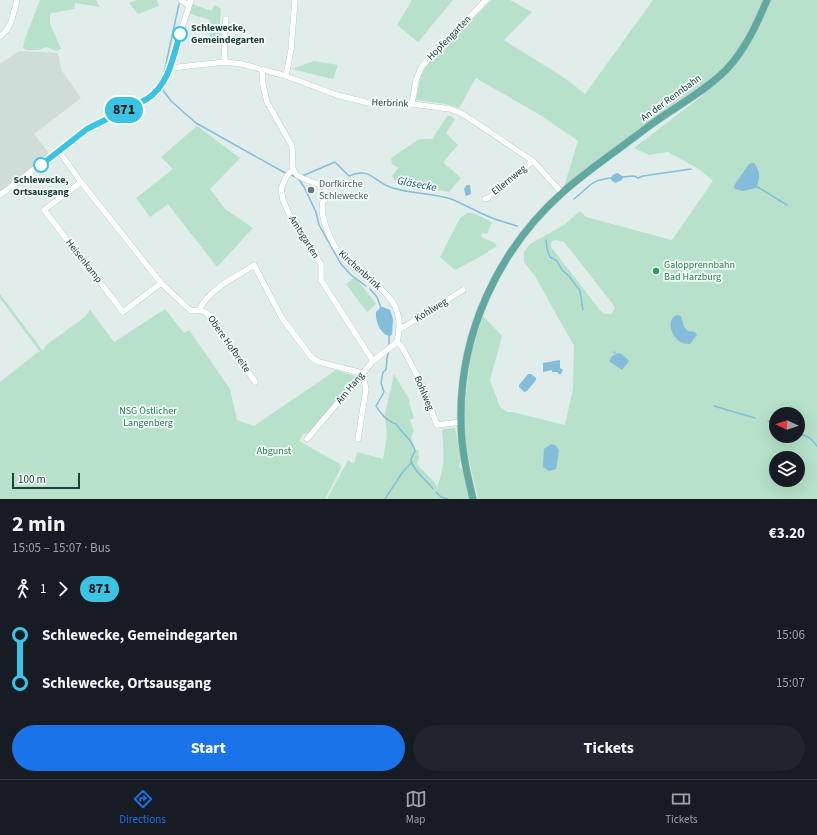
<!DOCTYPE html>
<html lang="en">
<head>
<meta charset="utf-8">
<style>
  :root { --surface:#171b24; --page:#20242c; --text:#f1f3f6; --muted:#9ea1a6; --line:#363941; --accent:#1a73e8 }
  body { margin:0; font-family:"Source Sans 3",sans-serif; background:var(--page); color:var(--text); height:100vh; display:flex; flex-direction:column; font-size:15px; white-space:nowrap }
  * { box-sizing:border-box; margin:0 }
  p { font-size:13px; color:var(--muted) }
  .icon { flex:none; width:22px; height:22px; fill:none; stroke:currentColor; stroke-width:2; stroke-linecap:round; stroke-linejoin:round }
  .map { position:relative; height:499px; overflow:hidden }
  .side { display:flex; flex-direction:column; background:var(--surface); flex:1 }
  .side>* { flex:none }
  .badge { padding:0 8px; border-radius:13px; font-size:14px; line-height:26px }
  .needle { width:26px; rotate:273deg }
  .tools { position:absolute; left:769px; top:407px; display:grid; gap:8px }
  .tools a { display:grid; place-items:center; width:36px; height:36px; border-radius:50%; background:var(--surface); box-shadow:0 4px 16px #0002; font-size:20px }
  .scale { position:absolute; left:12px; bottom:10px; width:68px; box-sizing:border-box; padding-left:4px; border:2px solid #1f403d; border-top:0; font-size:11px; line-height:14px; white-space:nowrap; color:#1f403d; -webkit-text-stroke:3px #f2f9f7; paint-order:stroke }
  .map>.badge { position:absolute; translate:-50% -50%; box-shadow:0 0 0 2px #fff }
  .legs { display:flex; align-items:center; gap:6px; height:44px; padding:0 12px; font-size:13px }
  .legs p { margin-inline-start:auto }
  .summary { display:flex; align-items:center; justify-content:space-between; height:68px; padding:0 12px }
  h1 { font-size:22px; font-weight:700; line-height:30px }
  .primary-button { display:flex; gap:8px; margin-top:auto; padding:8px 12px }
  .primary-button a { flex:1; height:46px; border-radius:24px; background:var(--accent); color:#fff; font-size:16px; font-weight:700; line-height:46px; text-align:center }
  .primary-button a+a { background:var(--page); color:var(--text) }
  ul { padding:0 12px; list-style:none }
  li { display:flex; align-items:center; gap:14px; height:48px; font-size:15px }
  li i { display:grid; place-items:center; width:6px; height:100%; margin:0 5px; background:currentColor }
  li i::after { content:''; width:10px; height:10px; margin:-5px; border:3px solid; border-radius:50%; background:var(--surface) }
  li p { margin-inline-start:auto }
  li:first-child i { background:linear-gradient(#0000 50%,currentColor 0) }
  li:last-child i { background:linear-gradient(currentColor 50%,#0000 0) }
  .menu { display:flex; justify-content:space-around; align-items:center; height:56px; border-top:1px solid var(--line); background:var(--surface); font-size:11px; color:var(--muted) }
  .menu a { display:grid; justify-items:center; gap:2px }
  .menu .selected { color:var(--accent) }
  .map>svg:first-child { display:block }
  .built { fill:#cfddd9 }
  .green { fill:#b7e1ca; fill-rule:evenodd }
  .water { fill:#83bdd9 }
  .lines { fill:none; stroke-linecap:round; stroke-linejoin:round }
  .stream { stroke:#83bdd9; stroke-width:1.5 }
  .minor-casing { stroke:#a3b6b3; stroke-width:6 }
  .major-casing { stroke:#c0cac9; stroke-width:8 }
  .minor { stroke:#fff; stroke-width:5.5 }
  .major { stroke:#61a8a1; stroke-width:7 }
  .line-1-casing { stroke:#fff; stroke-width:9 }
  .line-1 { stroke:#3bc3e3; stroke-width:6 }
  .stop-1-dot { fill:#fff; stroke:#3bc3e3; stroke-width:2 }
  .worship-dot { fill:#6b7280; stroke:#f2f9f7; stroke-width:1.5 }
  .leisure-dot { fill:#2e9e5b; stroke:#f2f9f7; stroke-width:1.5 }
  .labels { text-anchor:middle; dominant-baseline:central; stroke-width:3.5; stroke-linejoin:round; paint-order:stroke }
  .stop-label { font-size:10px; font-weight:bold; fill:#1f403d; stroke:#f2f9f7; text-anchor:start }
  .street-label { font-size:10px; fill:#1f403d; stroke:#f2f9f7 }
  .worship-label { font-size:10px; fill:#5b616d; stroke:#f2f9f7; text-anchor:start }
  .leisure-label { font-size:10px; fill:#27864d; stroke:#f2f9f7; text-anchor:start }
  .park-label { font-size:10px; fill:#257c55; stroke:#f2f9f7 }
  .water-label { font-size:11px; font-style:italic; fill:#125e83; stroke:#f2f9f7 }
</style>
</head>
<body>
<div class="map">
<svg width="817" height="499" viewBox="0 0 817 499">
  <rect width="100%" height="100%" fill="#e1edea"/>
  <polygon class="built" points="19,51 58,53 62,71 81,98 34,134 51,156 0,192 0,64"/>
  <g class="green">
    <polygon points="40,0 96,0 100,7 75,3 74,9 52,13 50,15 50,24 61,49 56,51 46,47 38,50 27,50 23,48 25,39"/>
    <polygon points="137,0 157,0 159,6 138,14 129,3"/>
    <polygon points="412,0 453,0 418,42 397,25"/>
    <path d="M491,0H510L532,12L504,40L566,79L585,94L653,0H817V499H478L467,451L463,420L471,353L483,316L502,336L490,380L500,407L507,412H513L565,425L573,389L574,346L535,276L524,262V252L530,244L564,225L580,211L586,217L672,240L713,181L699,169L668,152L649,155L634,148L702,96L707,85L562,193L578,141L540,115L476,78L459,108L446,104L416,100L421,75L428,63L442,51ZM555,240L564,242L612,303L615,308L611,314H604L599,309L551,247V242ZM776,414H798V436H776ZM776,458H798V480H776Z"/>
    <polygon points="192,4 212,11 214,5 221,9 220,20 221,44 209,41 210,20 190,14"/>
    <polygon points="314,61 338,65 333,79 292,69"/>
    <polygon points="448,115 455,119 446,133 458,145 443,162 461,178 449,192 395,181 392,176 398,168 392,164 391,158 419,139 432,139"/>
    <polygon points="197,126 240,158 210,189 225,209 253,228 217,267 168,204 150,217 136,198 173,169 161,157"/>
    <polygon points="467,213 473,213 492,222 487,234 482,233 481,237 495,243 497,246 483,255 455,270 440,257 460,218"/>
    <polygon points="355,277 376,304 367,312 346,284"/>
    <polygon points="0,294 43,351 46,345 85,317 90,310 114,342 165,309 184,333 189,330 230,389 237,420 254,426 336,370 358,377 310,433 303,434 299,441 340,464 341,468 325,499 0,499 0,382 38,352 40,352 0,298"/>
    <path d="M394,374L410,401L409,402L414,418L410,420L414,431L411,438L415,450H418L419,457L417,464L435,483L437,488C445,465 444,456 442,432L443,429L455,428L461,459L459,464V467L463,470L469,499H327L348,460L354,464L357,452L383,459L387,436L385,414Z"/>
  </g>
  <g class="water">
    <path d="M752,163H754C761,172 760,179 756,188L743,191L735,189L734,187L735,184L749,164Z"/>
    <path d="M618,173L623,177L622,180L615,183L611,180C611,175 614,174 618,173Z"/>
    <polygon points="467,185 470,185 471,194 466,196 464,189"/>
    <path d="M381,307H383L390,310L393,319L392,334L390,336C380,335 375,320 376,312Z"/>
    <path d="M677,315L681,316L684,327L688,331L695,332L697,335L690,344C674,346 663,320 677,315Z"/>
    <polygon points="619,353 623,355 629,361 622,370 609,361 612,356"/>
    <polygon points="560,360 560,368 563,370 561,374 559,374 557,372 552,372 552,370 543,372 543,363"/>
    <polygon points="528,374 531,374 536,378 536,380 527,391 524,392 519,387 519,385"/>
    <polygon points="551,444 555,445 559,450 556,469 549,471 543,467 544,449"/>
  </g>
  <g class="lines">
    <g class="stream">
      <polyline points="159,82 164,73 179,4"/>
      <polyline points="163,90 171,101 196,123 287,174"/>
      <polyline points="291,175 298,178 304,187 316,212 319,225 341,264 351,275 366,286"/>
      <path d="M302,176L335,162L349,176C371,166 374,183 393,188C412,194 432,193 451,199C464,204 477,212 490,217C499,221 508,223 517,226"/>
      <polyline points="622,177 634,176 638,178 643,176 691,169"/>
      <polyline points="756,186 787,205"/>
      <path d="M574,199C591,186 589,180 612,178"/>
      <polyline points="546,240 547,249 550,257 557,261 562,270 569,276 580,291 583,310"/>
      <polyline points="370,289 377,297 381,308"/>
      <polyline points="389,346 389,334"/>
      <path d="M389,350L387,358L386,370L383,372L381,383L384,392L376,406C380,413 388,422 396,424C403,435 410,436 415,450C415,453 412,456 411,459C409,466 429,483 433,489"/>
      <polyline points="614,352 617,355"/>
      <polyline points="714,406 755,418"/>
      <polyline points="768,421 776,424"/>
      <polyline points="798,433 810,438 817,446"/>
      <polyline points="436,492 441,497 448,499"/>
      <polyline points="385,499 402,473 412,462"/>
    </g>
    <defs>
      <g id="minor">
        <polyline points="181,0 188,5"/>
        <path d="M0,36C12,29 13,13 17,0"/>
        <polyline points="225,62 224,36 226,19"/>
        <polyline points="170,68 225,62 242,64 286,76 337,95 369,103 412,104 450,109 461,113 472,120 533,161 562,193"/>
        <path d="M262,70L263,85L267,102L292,146L293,169L297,175L302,178L325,187C326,196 322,201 322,208C322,219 330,239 336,248C357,283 411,288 397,342L373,361L307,439"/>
        <polyline points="286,76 291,50 295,0"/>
        <polyline points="412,104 416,80 422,66 486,0"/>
        <polyline points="59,151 81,182 161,283 191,311 199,310 207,313 215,323 255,382"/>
        <polyline points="293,169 286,177 281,189 283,200 290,216 321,264 321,280 373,361"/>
        <polyline points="81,182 44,210 123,312 161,283"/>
        <polyline points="0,195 87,129 147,99 157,91 167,75 191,0"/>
        <polyline points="485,199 488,198 533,161"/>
        <path d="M199,310C210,288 235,278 254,265L282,318L312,358L319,362L362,373L366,389L358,439"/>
        <polyline points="399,330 463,290"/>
        <polyline points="397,342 402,347 421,383 437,425 461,422"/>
      </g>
      <path id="major" d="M473,499C467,474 461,448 461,422C459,334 498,250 563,192C589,169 618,150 645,129C671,109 703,93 726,70C745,50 757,24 767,0"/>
    </defs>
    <use href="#minor" class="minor-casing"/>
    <use href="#major" class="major-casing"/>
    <use href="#minor" class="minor"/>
    <use href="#major" class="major"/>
  </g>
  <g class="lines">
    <defs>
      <path id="line-1" d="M41,165L87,129L147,99C169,85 173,57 180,34"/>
    </defs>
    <use href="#line-1" class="line-1-casing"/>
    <use href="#line-1" class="line-1"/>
  </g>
  <g class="stop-1-dot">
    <circle cx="180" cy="34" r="7"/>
    <circle cx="41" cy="165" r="7"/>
  </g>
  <circle class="worship-dot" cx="311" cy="190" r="4"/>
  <circle class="leisure-dot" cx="656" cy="271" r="4"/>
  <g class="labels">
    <g class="stop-label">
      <text x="191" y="28">Schlewecke,<tspan x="191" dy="12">Gemeindegarten</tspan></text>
      <text x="41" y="180" text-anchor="middle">Schlewecke,<tspan x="41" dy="12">Ortsausgang</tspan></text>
    </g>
    <g class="street-label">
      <text transform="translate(449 38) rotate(-46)">Hopfengarten</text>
      <text transform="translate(671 98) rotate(-36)">An der Rennbahn</text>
      <text transform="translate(390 103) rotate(2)">Herbrink</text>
      <text transform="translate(509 180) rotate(-39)">Ellernweg</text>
      <text transform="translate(304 237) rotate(58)">Amtsgarten</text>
      <text transform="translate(84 261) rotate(52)">Heisenkamp</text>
      <text transform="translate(360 270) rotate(42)">Kirchenbrink</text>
      <text transform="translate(431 310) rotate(-32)">Kohlweg</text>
      <text transform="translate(229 344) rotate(55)">Obere Hofbreite</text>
      <text transform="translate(350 388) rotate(-50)">Am Hang</text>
      <text transform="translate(424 393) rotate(67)">Bohlweg</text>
    </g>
    <g class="worship-label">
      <text x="319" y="184">Dorfkirche<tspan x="319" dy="12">Schlewecke</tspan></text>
    </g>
    <g class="leisure-label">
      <text x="664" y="265">Galopprennbahn<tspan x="664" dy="12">Bad Harzburg</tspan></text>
    </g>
    <g class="park-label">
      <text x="148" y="411">NSG Östlicher<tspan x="148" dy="12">Langenberg</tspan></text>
      <text x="274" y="451">Abgunst</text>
    </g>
    <g class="water-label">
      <text transform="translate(417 184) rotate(11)">Gläsecke</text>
    </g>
  </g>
</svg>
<div class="tools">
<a><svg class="needle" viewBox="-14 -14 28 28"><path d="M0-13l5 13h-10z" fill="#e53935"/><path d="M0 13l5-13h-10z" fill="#9ea1a6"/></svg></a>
<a><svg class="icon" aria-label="layers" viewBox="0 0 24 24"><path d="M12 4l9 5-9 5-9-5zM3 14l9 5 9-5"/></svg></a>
</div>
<div class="scale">100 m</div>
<b class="badge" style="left:124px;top:110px;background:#3bc3e3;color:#111">871</b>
</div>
<section class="side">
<div class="summary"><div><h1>2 min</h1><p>15:05 – 15:07 · Bus</p></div><b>€3.20</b></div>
<div class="legs"><svg class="icon" aria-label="walk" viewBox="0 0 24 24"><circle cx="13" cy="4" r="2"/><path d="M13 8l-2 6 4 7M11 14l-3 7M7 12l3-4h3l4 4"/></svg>1<svg class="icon" aria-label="forward" viewBox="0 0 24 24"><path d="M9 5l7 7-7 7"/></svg><b class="badge" style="background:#3bc3e3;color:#111">871</b></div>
<ul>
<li><i style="color:#3bc3e3"></i><b>Schlewecke, Gemeindegarten</b><p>15:06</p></li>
<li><i style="color:#3bc3e3"></i><b>Schlewecke, Ortsausgang</b><p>15:07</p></li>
</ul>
<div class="primary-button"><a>Start</a><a>Tickets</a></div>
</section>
<nav class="menu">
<a class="selected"><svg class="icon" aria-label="directions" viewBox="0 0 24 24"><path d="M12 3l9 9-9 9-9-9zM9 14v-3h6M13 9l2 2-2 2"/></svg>Directions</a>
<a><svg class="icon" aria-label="map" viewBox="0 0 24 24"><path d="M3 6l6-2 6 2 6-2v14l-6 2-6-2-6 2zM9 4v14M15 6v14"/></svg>Map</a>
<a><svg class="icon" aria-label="tickets" viewBox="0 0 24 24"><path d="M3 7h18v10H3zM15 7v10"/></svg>Tickets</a>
</nav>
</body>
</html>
